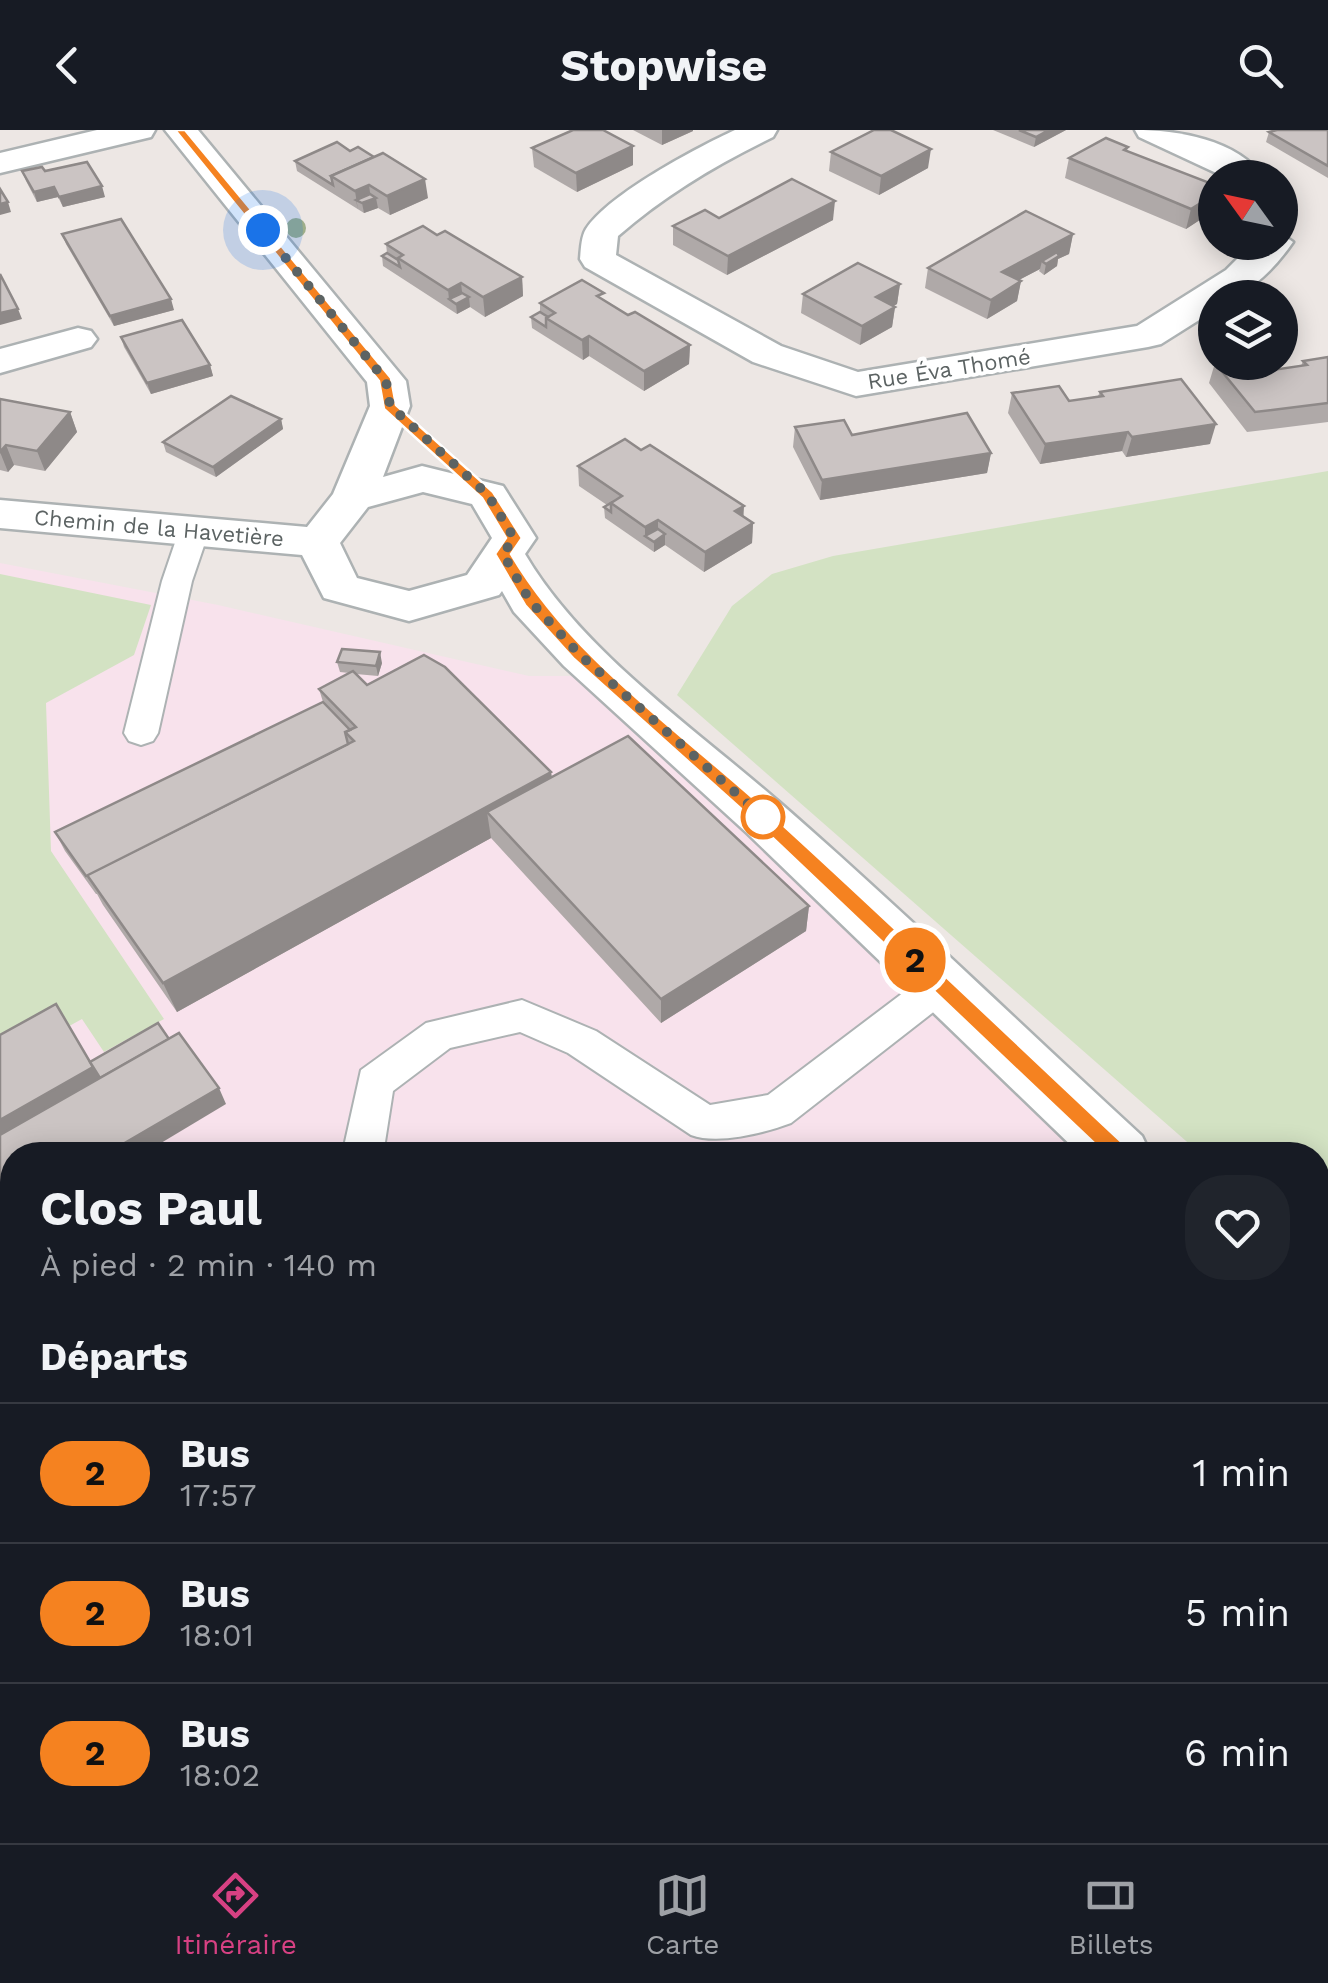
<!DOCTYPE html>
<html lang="fr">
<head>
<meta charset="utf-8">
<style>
  :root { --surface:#171b24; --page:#20242c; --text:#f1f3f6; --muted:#9ea1a6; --line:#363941; --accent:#d74183 }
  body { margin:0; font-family:"Work Sans",sans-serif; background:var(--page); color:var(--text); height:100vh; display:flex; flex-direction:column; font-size:38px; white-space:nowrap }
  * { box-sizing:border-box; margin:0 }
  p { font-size:32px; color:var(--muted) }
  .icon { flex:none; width:55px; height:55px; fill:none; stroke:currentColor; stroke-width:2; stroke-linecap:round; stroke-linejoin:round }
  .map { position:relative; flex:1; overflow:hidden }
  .panel { position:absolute; left:0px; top:1012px; width:1330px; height:702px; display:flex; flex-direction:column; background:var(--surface); border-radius:40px 40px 0 0; box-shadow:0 5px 25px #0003 }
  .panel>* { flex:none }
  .badge { padding:0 20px; border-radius:32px; font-size:35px; line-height:65px }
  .needle { width:65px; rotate:303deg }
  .controls { position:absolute; left:1198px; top:30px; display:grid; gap:20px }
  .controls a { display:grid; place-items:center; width:100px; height:100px; border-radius:50%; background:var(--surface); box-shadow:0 5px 25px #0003; font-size:50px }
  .you { position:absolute; width:50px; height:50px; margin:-25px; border:8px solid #fff; border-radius:50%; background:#1a73e8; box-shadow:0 0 0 15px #1a73e833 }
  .map>.badge { position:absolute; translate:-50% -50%; box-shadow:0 0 0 5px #fff }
  h2 { padding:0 40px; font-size:38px; line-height:90px }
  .round { display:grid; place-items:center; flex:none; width:105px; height:105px; border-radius:40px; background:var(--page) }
  .head { display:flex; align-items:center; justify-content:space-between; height:170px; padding:0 40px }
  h1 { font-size:48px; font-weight:700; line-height:75px }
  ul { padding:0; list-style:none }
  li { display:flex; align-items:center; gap:30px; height:140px; padding:0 40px; border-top:2px solid var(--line) }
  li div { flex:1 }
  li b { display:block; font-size:38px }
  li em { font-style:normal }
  li .badge { min-width:110px; font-weight:700; text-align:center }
  header { display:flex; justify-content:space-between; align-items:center; height:130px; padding:0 40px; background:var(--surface); font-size:45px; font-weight:700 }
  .tabs { display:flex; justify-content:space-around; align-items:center; height:140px; border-top:2px solid var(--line); background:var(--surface); font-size:28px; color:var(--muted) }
  .tabs a { display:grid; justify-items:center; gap:5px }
  .tabs .current { color:var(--accent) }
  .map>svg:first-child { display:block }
  .medical { fill:#f8e2ec }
  .green { fill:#d3e2c3 }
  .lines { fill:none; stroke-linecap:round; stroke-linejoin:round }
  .lane-casing { stroke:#adb2b3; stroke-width:4 }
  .street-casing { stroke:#adb2b3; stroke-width:5 }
  .lane { fill:#fff; fill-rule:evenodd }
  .street { fill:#fff; fill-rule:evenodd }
  .tree { fill:#9eae89 }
  .wall { fill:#afa9a8 }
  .shaded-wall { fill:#8e8988 }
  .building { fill:#cbc4c3; stroke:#8e8988; stroke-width:2.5 }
  .line { fill:#f58220; stroke:#fff; stroke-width:2.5 }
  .walk { stroke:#5c6363; stroke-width:10; stroke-dasharray:0 18 }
  .stop-dot { fill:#fff; stroke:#f58220; stroke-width:5 }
  .labels { text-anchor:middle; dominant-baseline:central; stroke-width:8; stroke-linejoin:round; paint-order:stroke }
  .far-street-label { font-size:22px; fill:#5c6363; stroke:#fff }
</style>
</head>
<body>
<header><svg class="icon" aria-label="back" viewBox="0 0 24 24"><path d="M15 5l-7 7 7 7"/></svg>Stopwise<svg class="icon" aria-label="search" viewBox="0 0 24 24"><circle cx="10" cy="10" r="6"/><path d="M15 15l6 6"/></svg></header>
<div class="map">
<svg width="1328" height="1713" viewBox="0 0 1328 1713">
  <rect width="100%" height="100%" fill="#ede7e4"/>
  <polygon class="medical" points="0,433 218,475 529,546 603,546 1131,1025 12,1025 12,1702 1318,1702 1318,1194 1328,1204 1328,1713 0,1713"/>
  <g class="green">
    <polygon points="1328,341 1328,1135 1318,1126 1318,1025 1202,1025 677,565 732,476 772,444 833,426"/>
    <polygon points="0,444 151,475 134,525 46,573 51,721 164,889 104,922 82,889 0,934"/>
    <polygon points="0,1236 12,1256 12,1319 0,1325"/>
    <polygon points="182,1703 324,1703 330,1713 188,1713"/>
  </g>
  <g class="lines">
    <defs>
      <g id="lane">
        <polygon points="194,392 204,394 209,401 192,451 158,603 153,611 141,615 129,611 124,603 162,451 179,401 184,394"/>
        <path d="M941,840L954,844L960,855L954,866L791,993C764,1003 718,1015 691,1005L568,923L520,902L450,918L393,961L385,1012L390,1025H350L345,1012L361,940L426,893L522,870L596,901L710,975L768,965L928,844Z"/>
        <polygon points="12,1413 12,1465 0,1470 0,1418"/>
        <polygon points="0,1532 12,1537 12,1588 0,1583"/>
        <polygon points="84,1702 137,1702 141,1713 88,1713"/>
        <polygon points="1105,1702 1163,1702 1159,1713 1101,1713"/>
      </g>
      <g id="street">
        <polygon points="97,0 155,0 151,7 0,43 0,23"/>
        <path d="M165,0H198L406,251L410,276L383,347L422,336L503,356L536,408L525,424C581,520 695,599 779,672C903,780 1021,895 1142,1006L1151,1025H1081L747,703L564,536L514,482L502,461L499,465L409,491L324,468L302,425L0,398V370L307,397L333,364L370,276L367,252ZM423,362L472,374L492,408L467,445L409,461L357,448L340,413L368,377Z"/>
        <path d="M735,0H777L773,7C717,34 665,65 618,106L616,125L781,216L858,242L1137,196L1226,140L1254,112H1280V103L1293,112C1275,138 1248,168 1215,168V180L1161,214L1148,217L856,266L753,232L585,137L580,129C581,119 581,107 586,99C609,64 696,18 735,0Z"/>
        <path d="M1135,0C1177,0 1237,9 1264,48H1227L1139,7Z"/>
        <polygon points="78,198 91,201 97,209 91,217 0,243 0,219"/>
        <polygon points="1318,1180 1328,1184 1328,1252 1318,1248"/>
      </g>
    </defs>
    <use href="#lane" class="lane-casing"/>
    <use href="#street" class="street-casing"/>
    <use href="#lane" class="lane"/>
    <use href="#street" class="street"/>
  </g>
  <circle class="tree" cx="296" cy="98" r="10"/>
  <g class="wall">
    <polygon points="633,0 693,0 693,1 662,15"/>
    <polygon points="993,0 1066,0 1034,17"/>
    <polygon points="1328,0 1328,48 1266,12 1269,2"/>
    <polygon points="633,16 633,35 577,62 534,37 532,18"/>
    <polygon points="1128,17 1127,21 1215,55 1215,80 1186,99 1065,48 1069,28"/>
    <polygon points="831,22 928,38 879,65 829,41"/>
    <polygon points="295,31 428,68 390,85 378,78 364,83 297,41"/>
    <polygon points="22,41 45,41 105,67 63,77 58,67 37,72 26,51"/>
    <polygon points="719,88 833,90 727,145 673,115 673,96"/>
    <polygon points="62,104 174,180 114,196 66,114"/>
    <polygon points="1073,104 1069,124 1058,129 1057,136 1044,145 1039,141 1040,139 1019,150 1021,151 1017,171 987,189 925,158 928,138"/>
    <polygon points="437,105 522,147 523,166 485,187 470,177 457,184 383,136 382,126 387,123 386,114"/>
    <polygon points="900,154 897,174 893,176 895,177 892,197 860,215 801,183 803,164"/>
    <polygon points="604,171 628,185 690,215 689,234 644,261 589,226 583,230 532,198 531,187 540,182 540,173"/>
    <polygon points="121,207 210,235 213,246 151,264 124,217"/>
    <polygon points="1328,227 1328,292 1247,302 1209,253 1215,233 1273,240 1301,236 1303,231"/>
    <polygon points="1100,262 1210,314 1126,327 1122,321 1040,334 1008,283 1012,263 1069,271 1098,266"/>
    <polygon points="0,269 70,282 77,302 45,341 14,335 8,342 0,340"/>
    <polygon points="281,289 283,299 216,347 166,322 163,312"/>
    <polygon points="795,297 852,305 991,323 987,343 820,370 793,317"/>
    <polygon points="578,336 743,387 753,393 752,413 704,442 665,415 654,422 605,388 604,377 607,375 579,356"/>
    <polygon points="337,532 382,533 378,546 356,544 367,555 551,642 552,647 809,776 806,801 661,893 491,708 177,882 103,775 97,764 96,764 65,721 55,702 323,572 319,559 349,543 340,542"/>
    <polygon points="1318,1515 1327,1525 1328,1524 1328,1713 1317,1713 1308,1702 1318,1702"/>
  </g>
  <g class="shaded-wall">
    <polygon points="662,0 693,0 693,1 662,15"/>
    <polygon points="1049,0 1066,0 1034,17 1036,7"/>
    <polygon points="633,16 633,35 577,62 576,43"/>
    <polygon points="931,19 928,38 879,65 881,46"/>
    <polygon points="425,49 428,68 390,85 387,66"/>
    <polygon points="369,55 371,70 376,68 378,78 364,83 362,73 356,70 358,80 355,61"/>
    <polygon points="102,56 105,67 63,77 59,67"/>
    <polygon points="54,57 58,67 37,72 34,62"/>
    <polygon points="1215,64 1215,80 1186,99 1191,79"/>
    <polygon points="835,71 833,90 727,145 728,126"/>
    <polygon points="8,72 11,82 0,85 0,74"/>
    <polygon points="1073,104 1069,124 1058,129 1057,136 1044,145 1046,134 1042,131 1040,139 998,161 1002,142"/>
    <polygon points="522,147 523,166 485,187 483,167"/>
    <polygon points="1021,151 1017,171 987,189 991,170"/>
    <polygon points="461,153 463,170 469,167 470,177 457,184 456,174 449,169 448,160"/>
    <polygon points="900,154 897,174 874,187 876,167"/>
    <polygon points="171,169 174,180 114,196 110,186"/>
    <polygon points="895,177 892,197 860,215 862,196"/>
    <polygon points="18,179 22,189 0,195 0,183"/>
    <polygon points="589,206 589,226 583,230 582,210"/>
    <polygon points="690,215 689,234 644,261 644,241"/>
    <polygon points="210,235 213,246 151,264 147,253"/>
    <polygon points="70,282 77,302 45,341 37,321"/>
    <polygon points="281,289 283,299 216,347 213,337"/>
    <polygon points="1216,294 1210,314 1126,327 1132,307"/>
    <polygon points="1128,302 1122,321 1040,334 1045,314"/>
    <polygon points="6,315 14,335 8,342 0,322"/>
    <polygon points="991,323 987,343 820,370 822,350"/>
    <polygon points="744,376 743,396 735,381"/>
    <polygon points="658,390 658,409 665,404 665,415 654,422 654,412 645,406 645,397"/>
    <polygon points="753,393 752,413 704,442 705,422"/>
    <polygon points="380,522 382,533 378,546 376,536"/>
    <polygon points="551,642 554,673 487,682 491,708 177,882 163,853"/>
    <polygon points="809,776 806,801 661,893 661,869"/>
    <polygon points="93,937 110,965 0,1028 0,990"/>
    <polygon points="219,958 226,974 141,1025 104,1025"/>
    <polygon points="12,1079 12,1101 0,1109 0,1086"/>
    <polygon points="508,1702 523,1702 510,1713 495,1713"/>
  </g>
  <g class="building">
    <polygon points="573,0 603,0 633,16 576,43 532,18"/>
    <polygon points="874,0 891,0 931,19 881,46 831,22"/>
    <polygon points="1019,0 1049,0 1036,7"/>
    <polygon points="1277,0 1328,0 1328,36 1269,2"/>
    <polygon points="1106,8 1128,17 1124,20 1215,55 1215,64 1191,79 1069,28"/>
    <polygon points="337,12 350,21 358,17 374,27 331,46 333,55 295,31"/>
    <polygon points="383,23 425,49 387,66 369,55 355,61 331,46"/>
    <polygon points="87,32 102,56 59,67 54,57 34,62 22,41 42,37 45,41"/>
    <polygon points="792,49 835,71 728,126 673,96 705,80 719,88"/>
    <polygon points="0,59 8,72 0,74"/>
    <polygon points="370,64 376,68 362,73 356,70"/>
    <polygon points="1026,81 1073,104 1002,142 1021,151 991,170 928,138"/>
    <polygon points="121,89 171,169 110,186 62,104"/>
    <polygon points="423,96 437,105 445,101 522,147 483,167 461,153 448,160 398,128 403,125 386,114"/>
    <polygon points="1057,122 1059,126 1046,134 1042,131"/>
    <polygon points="387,123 398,130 400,137 382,126"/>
    <polygon points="858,133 900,154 876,167 895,177 862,196 803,164"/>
    <polygon points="0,144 18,179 0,183"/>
    <polygon points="582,150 604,163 597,166 628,185 635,182 690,215 644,241 589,206 582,210 546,188 555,183 540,173"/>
    <polygon points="462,163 469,167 456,174 449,169"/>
    <polygon points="540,182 548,187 546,188 546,197 531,187"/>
    <polygon points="182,190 210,235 147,253 121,207"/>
    <polygon points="1328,227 1328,273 1255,282 1215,233 1267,232 1273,240 1307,235 1303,231"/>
    <polygon points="1181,249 1216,294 1132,307 1128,302 1045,314 1012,263 1059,256 1069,271 1103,266 1100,262"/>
    <polygon points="231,266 281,289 213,337 163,312"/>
    <polygon points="0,269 70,282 37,321 6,315 0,322"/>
    <polygon points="967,283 991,323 822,350 795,297 844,290 852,305"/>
    <polygon points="625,309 641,320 650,315 744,376 735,381 753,393 705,422 658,390 645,397 611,373 622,366 578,336"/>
    <polygon points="611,373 611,382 604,377"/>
    <polygon points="658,399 665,404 654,412 645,406"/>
    <polygon points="342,519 380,522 376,536 337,532"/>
    <polygon points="424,525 445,537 551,642 163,853 87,745 354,611 345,602 356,597 319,559 353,541 367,555"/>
    <polygon points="323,572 350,600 345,602 348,614 86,746 55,702"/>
    <polygon points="628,606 809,776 661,869 487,682"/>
    <polygon points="56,874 93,937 0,990 0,905"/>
    <polygon points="158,893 169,909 100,948 90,932"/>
    <polygon points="179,903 219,958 104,1025 12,1025 12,1079 0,1086 0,1005"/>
    <polygon points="1318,1515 1327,1525 1318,1535"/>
    <polygon points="1328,1527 1328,1558 1318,1546 1318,1538"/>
    <polygon points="1318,1546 1328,1558 1328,1695 1318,1683"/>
    <polygon points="475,1702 508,1702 495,1713 481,1713"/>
  </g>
  <path class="line" d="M175,0H185L391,248L396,275L493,362L522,408L511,424C574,531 683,603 773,686C893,795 1010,908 1128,1018L1131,1025L1128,1032H1114L758,694L574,529L525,475L495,424L506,408L482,368L384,279L379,251Z"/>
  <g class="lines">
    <polyline class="walk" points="263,100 386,251 390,276 488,365 514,408 503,424 530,471 580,525 763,687"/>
  </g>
  <circle class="stop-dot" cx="763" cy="687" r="20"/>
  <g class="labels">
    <g class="far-street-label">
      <text transform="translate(949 239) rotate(-9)">Rue Éva Thomé</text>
      <text transform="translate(159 398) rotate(5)">Chemin de la Havetière</text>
    </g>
  </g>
</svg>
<div class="controls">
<a><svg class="needle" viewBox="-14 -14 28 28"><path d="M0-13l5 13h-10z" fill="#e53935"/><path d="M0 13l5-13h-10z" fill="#9ea1a6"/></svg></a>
<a><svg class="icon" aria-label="layers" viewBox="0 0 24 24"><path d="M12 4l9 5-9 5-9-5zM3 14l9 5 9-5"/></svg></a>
</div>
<div class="you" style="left:263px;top:100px"></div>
<b class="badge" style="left:915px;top:830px;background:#f58220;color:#111">2</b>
<section class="panel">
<div class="head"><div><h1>Clos Paul</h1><p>À pied · 2 min · 140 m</p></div><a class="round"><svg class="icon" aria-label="heart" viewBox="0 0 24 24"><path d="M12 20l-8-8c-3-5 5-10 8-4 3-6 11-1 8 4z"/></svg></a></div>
<h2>Départs</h2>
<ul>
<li><span class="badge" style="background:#f58220;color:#111">2</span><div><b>Bus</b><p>17:57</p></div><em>1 min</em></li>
<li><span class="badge" style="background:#f58220;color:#111">2</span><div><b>Bus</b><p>18:01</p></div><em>5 min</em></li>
<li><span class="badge" style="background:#f58220;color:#111">2</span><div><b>Bus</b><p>18:02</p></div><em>6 min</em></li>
</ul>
</section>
</div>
<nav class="tabs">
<a class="current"><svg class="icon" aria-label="directions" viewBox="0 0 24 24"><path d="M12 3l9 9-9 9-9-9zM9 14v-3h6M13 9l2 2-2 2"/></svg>Itinéraire</a>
<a><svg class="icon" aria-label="map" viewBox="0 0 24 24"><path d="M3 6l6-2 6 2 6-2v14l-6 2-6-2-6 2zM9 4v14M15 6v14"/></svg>Carte</a>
<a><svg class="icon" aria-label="tickets" viewBox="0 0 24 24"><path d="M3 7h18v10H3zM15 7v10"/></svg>Billets</a>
</nav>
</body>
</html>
